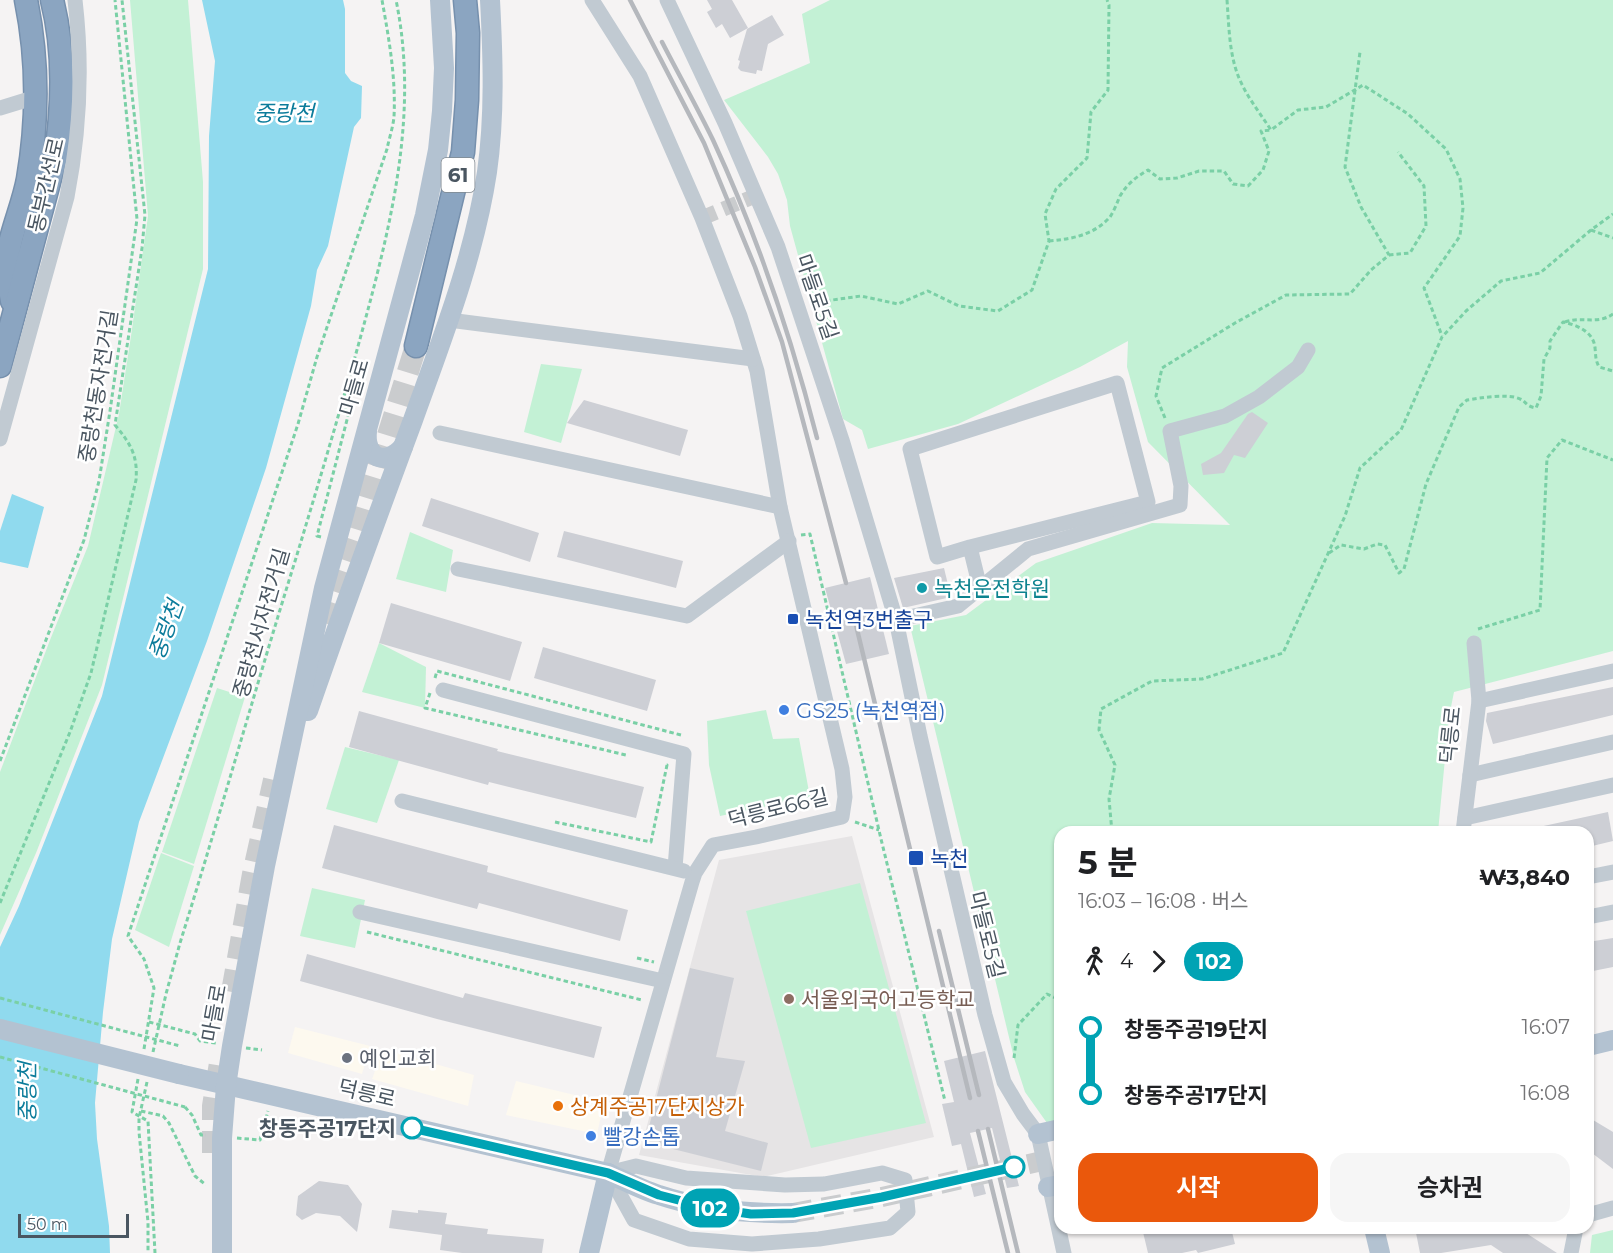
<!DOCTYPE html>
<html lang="ko">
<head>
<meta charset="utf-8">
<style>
  :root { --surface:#fff; --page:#f6f6f6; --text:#202124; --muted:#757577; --accent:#ea580c }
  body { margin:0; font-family:Montserrat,"Noto Sans KR",sans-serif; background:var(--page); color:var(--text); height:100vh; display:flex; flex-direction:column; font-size:22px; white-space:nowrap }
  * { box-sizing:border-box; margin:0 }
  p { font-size:20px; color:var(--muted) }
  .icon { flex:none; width:33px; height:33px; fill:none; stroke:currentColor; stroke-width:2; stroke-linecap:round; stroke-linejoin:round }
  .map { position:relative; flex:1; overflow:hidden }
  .sheet { position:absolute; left:1054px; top:826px; width:540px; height:408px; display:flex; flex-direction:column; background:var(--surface); border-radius:18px; box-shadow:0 2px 4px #0004 }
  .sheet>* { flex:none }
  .badge { padding:0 12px; border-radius:20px; font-size:21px; line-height:39px }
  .scale { position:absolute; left:18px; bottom:15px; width:111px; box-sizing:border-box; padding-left:6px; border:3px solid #4a5661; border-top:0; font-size:16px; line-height:21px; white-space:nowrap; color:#4a5661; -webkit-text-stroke:4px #fff; paint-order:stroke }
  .map>.badge { position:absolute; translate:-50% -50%; box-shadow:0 0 0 3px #fff }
  .legs { display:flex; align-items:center; gap:9px; height:66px; padding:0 24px; font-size:20px }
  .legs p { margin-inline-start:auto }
  .summary { display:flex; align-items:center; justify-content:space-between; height:102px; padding:0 24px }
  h1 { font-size:33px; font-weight:700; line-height:45px }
  .primary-button { display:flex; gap:12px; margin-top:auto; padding:12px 24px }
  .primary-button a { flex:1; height:69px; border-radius:18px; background:var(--accent); color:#fff; font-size:24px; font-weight:700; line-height:69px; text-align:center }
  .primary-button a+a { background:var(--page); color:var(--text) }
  ul { padding:0 24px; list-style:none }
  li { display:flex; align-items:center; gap:21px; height:66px; font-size:22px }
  li i { display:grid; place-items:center; width:9px; height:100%; margin:0 8px; background:currentColor }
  li i::after { content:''; width:15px; height:15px; margin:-8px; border:4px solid; border-radius:50%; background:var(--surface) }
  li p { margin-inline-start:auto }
  li:first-child i { background:linear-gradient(#0000 50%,currentColor 0) }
  li:last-child i { background:linear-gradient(currentColor 50%,#0000 0) }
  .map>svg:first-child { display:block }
  .commercial { fill:#fdf9ef }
  .education { fill:#e6e4e5 }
  .green { fill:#c3f1d5 }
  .water { fill:#90daee }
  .building { fill:#cdcfd5 }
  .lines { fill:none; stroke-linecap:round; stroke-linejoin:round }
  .minor-tunnel { stroke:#caccce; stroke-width:15; stroke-dasharray:15 8; stroke-linecap:butt }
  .major-tunnel { stroke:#caccce; stroke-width:20; stroke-dasharray:20 10; stroke-linecap:butt }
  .highway-tunnel { stroke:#caccce; stroke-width:22; stroke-dasharray:22 11; stroke-linecap:butt }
  .highway-casing { stroke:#7690ad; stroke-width:25 }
  .path { stroke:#7ad0a6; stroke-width:3; stroke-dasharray:4.5 3; stroke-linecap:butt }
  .minor { stroke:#c1cad2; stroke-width:15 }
  .major { stroke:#b3c2d1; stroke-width:20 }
  .highway { stroke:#8ba5c1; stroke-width:22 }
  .rail { stroke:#b5b8bd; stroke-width:4.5 }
  .path-bridge { stroke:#7ad0a6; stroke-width:3; stroke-dasharray:4.5 3; stroke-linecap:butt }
  .major-bridge { stroke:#b3c2d1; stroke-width:20 }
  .line-1-casing { stroke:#fff; stroke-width:14 }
  .line-1 { stroke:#00a3b4; stroke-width:9 }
  .culture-dot { fill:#0f9aa8; stroke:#fff; stroke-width:2 }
  .transit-dot { fill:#1a4fb4; stroke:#fff; stroke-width:2 }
  .shop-dot { fill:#3f7fe0; stroke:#fff; stroke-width:2 }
  .education-dot { fill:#8d6e63; stroke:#fff; stroke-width:2 }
  .worship-dot { fill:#6b7280; stroke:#fff; stroke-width:2 }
  .food-dot { fill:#e8710a; stroke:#fff; stroke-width:2 }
  .stop-1-dot { fill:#fff; stroke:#00a3b4; stroke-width:3 }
  .labels { text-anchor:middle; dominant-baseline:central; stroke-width:5; stroke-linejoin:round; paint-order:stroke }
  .shield { fill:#fff; stroke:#808990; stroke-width:1.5 }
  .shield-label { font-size:20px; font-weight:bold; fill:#4a5661 }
  .street-label { font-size:21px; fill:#4a5661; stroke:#fff }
  .culture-label { font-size:21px; fill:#0d838f; stroke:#fff; text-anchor:start }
  .transit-label { font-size:21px; fill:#164399; stroke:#fff; text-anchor:start }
  .shop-label { font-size:21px; fill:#366cbe; stroke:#fff; text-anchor:start }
  .education-label { font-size:21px; fill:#785e54; stroke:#fff; text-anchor:start }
  .worship-label { font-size:21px; fill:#5b616d; stroke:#fff; text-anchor:start }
  .food-label { font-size:21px; fill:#c56008; stroke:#fff; text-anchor:start }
  .stop-label { font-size:21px; font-weight:bold; fill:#4a5661; stroke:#fff; text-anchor:end }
  .water-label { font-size:22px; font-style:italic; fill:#0c7c9b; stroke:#fff }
</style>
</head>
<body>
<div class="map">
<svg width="1613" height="1253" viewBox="0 0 1613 1253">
  <rect width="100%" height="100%" fill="#f5f3f3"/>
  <g class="commercial">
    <polygon points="295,1027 370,1046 362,1074 288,1053"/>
    <polygon points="383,1049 474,1075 468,1106 372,1079"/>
    <polygon points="516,1081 604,1102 597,1134 506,1115"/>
  </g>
  <polygon class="education" points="852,836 934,1137 763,1177 639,1155 719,860"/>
  <g class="green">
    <polygon points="130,0 188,0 203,182 203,269 102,685 36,853 0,935 0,772 50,640 88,546 119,414 131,336 148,216"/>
    <polygon points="830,0 1613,0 1613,651 1454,692 1449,717 1438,832 1060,832 1060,1120 1047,1123 1025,1092 1014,1058 910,626 966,615 1036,563 1152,523 1230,525 1148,442 1127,367 1128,341 1080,367 958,424 868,449 862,430 843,419 790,226 787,200 778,174 768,157 724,100 810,63 802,14"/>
    <polygon points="541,364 582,369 561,443 524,432"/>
    <polygon points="410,532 453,550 446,592 396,579"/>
    <polygon points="379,643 426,667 425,708 362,692"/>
    <polygon points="217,688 245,697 194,864 162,852"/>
    <polygon points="766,710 773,739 799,738 810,797 720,816 709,765 707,721"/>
    <polygon points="345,747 399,760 377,823 326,809"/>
    <polygon points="161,853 194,866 169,947 135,930"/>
    <polygon points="860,883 926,1123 811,1148 746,911"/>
    <polygon points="312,888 365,900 355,948 300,936"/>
    <polygon points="1613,1230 1613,1253 1590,1253 1592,1235"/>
  </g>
  <g class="water">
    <polygon points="202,0 343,0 345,9 345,73 351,81 362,86 361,118 354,127 328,246 317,270 311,306 266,468 207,641 139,822 112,939 103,1012 95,1103 97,1139 109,1226 110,1253 0,1253 0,947 19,906 102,696 208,269 209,136 215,61"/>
    <polygon points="12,494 44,507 28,568 0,562 0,531"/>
  </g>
  <g class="building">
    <polygon points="707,0 732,0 748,28 730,38 722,24 716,28 707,12 712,9"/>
    <polygon points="772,15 784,35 768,44 762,71 757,70 756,74 741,71 738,68 740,61 738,60 747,29"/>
    <polygon points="584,400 688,430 680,456 567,423"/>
    <polygon points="1252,412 1268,423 1245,458 1234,455 1224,473 1203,475 1201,464 1221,453 1248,414"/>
    <polygon points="431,498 539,533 530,562 422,526"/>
    <polygon points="564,531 683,561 676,588 557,557"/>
    <polygon points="944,568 951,597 903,608 894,578"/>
    <polygon points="870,577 889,654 846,664 825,588"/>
    <polygon points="391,603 522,642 510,681 379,643"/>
    <polygon points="543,647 656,680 647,711 534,678"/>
    <polygon points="1613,687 1613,715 1493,744 1486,721 1487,713"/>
    <polygon points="359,711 498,749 497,751 644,787 636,818 489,782 488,785 349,747"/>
    <polygon points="1608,812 1613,841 1588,847 1588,832 1539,832 1539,827"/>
    <polygon points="334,825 488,866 487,872 628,910 620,941 479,903 477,909 322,868"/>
    <polygon points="1613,938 1613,967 1588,972 1588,942"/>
    <polygon points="307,954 463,998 465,993 602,1027 594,1058 437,1019 300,981"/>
    <polygon points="690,968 734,978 716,1057 745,1061 725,1131 768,1143 761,1171 645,1142"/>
    <polygon points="985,1051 1019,1186 1007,1188 992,1128 970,1133 986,1194 974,1197 961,1144 952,1146 942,1104 954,1102 944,1061"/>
    <polygon points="1588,1117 1613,1132 1613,1169 1588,1150"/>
    <polygon points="319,1181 348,1185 362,1204 357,1232 340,1216 316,1213 302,1220 296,1215 298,1196"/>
    <polygon points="392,1210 418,1213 418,1210 447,1213 445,1224 488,1229 487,1234 544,1239 542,1253 462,1253 440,1250 442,1235 389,1228"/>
    <polygon points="1142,1228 1231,1228 1235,1244 1198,1253 1196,1250 1182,1253 1148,1253"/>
    <polygon points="1442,1228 1518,1228 1557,1253 1503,1253 1491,1245 1441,1253 1420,1253 1416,1233"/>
  </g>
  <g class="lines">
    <polyline class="minor-tunnel" points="702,218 755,196"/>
    <polyline class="major-tunnel" points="793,1213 882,1197 1060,1157"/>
    <g class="highway-tunnel">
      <polyline points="316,655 358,531 416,346"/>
      <polyline points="232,992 253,874 274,780"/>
      <polyline points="213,1153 213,1106 220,1063"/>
    </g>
    <defs>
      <g id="highway">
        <path d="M12,301C10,289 7,276 7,264C8,237 23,207 28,179C38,120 38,59 26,0"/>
        <polyline points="416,346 463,152 467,100 468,33 465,0"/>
        <path d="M0,366L55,160C63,108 65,51 52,0"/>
      </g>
    </defs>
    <use href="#highway" class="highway-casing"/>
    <g class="path">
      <path d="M1227,0C1229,26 1229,54 1239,78C1247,97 1260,113 1271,130L1298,110L1326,107L1363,85L1408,114L1446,149L1460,179L1463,208L1460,236L1424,288L1442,336"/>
      <polyline points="1591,230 1613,238"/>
      <path d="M1049,241C1072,239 1094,235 1110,217C1114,211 1117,203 1120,196C1127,184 1136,177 1148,170L1160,179L1177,178L1199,171H1224L1233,184L1248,186L1263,170L1269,151L1261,131L1271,130"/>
      <polyline points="1389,255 1410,253 1426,226 1424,186 1398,152"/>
      <polyline points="811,303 861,296 898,304 928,291 959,306 998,311 1032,290 1049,241 1045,214 1056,189 1087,158 1091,112 1108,90 1109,5 1107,0"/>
      <path d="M1565,322C1583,316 1597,325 1613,314"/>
      <polyline points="1165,418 1156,396 1162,368 1235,323 1286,295 1350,294 1371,270 1389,255 1361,207 1345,167 1360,52"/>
      <polyline points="801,535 810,534 881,839 945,1101"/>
      <polyline points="321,537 317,536 349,412 341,406"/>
      <path d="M1329,553L1341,545L1364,549L1377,544L1385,545L1399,573L1404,569L1426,484L1459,407L1467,400C1480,398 1508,393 1520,399C1527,402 1525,406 1536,408L1541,396L1544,359L1550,348V341L1563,322C1577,325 1594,332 1595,348C1596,356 1595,359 1599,367L1613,371"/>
      <polyline points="1478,629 1540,610 1547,458 1562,440 1613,460"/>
      <polyline points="435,678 437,671 681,735"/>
      <polyline points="430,693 425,708 626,755"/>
      <polyline points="0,761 84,540 99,481 110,411 137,219 115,0"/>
      <polyline points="555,822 651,842 667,765 665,765"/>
      <polyline points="855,822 879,830"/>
      <polyline points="1112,832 1109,799 1115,765 1099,730 1101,709 1152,681 1202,679 1283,653 1345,516 1360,468 1401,430 1442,337 1466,311 1501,281 1540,273 1591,230 1613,214"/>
      <path d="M0,903L70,732L91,673L136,480C138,455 130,443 115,425L142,248L145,215L122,0"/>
      <polyline points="367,932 642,1000"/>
      <polyline points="637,958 654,962"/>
      <polyline points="149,1022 195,1034 200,1041 216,1043"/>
      <polyline points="246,1048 262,1050"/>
      <path d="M144,1049L154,988L144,959L128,936L298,424L317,357L387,149C389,139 393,127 394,117C396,78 389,39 382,0"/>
      <path d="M153,1052L166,994L180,943C220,815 256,686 296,558C319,482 342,405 363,328C392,221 419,111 396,0"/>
      <polyline points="1014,1058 1018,1025 1047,994 1060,1000"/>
      <polyline points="138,1079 132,1112 148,1121 155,1253"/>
      <polyline points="147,1082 139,1118 139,1132 148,1222 148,1253"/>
      <polyline points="185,1107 192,1115 201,1135 206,1135"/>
      <polyline points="141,1111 163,1116 169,1123 195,1176 206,1185"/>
      <polyline points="237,1138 260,1140 268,1111"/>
    </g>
    <g class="minor">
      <polyline points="592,0 640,76 702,218 740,316 757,371 780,507 842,769 845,797 842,817 756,837 713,845 695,873 692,882 608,1173"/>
      <polyline points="667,0 725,123 778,247 842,440 896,620 920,736 985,1015 1004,1082 1023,1114 1038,1134 1064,1253"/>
      <polyline points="0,108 36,97"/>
      <polyline points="449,320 753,359"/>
      <polyline points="440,433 780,507"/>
      <path d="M0,439L67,197C80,130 83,68 75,0"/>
      <polyline points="970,547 1148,502 1117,383 910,449 937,557 970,547 980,588"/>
      <polyline points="458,569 687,616 789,541"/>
      <polyline points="896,620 958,606 1028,549 1180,505 1181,486 1170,431 1225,416 1259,397 1298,367 1308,350"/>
      <polyline points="443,690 684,754 675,868"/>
      <polyline points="1479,701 1613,671"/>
      <polyline points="1470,775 1613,742"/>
      <polyline points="402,801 684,871"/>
      <polyline points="1465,818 1613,785"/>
      <polyline points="1463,832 1479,701 1474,643"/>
      <polyline points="1588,877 1613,872"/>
      <polyline points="360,912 663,981"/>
      <polyline points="1588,917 1613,912"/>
      <polygon points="636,1166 686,1178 785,1185 824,1184 882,1173 905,1180 908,1212 890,1228 819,1239 752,1244 689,1239 634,1220 608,1173"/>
      <polyline points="1588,1215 1613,1208"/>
      <polyline points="1571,1253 1576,1228"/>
    </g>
    <g class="major">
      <path d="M367,431C364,458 385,467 403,447"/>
      <path d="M308,711C342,613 377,517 413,420C442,339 474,258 487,172C495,116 493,57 490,0"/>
      <polyline points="1588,1046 1613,1040"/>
      <path d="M179,1074L608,1173C625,1181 642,1190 659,1195C704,1210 747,1214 793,1213"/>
      <polyline points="1038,1134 1060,1129"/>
      <polyline points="1048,1187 1060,1185"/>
      <polyline points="1374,1228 1380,1253"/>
      <polyline points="222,1253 222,1138 226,1086 232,1046 265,866 324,588 425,215 438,150 442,111 444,68 440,0"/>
      <polyline points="589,1253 608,1173"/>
    </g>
    <use href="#highway" class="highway"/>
    <g class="rail">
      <polyline points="630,0 704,143 755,267 782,342 846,583"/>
      <path d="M662,42C679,75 697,107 713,140C757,235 791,336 817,438"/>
      <polyline points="855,621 970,1098"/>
      <polyline points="939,931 979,1095"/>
      <polyline points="988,1129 1018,1253"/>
      <polyline points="978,1131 1008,1253"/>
    </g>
    <g class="path-bridge">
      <polyline points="0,998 180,1046"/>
      <polyline points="0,1057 185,1107"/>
    </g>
    <polyline class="major-bridge" points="0,1029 179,1074"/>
  </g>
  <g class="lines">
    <defs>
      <polyline id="line-1" points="412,1128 608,1173 659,1195 709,1208 751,1214 793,1213 882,1197 1014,1167"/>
    </defs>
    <use href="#line-1" class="line-1-casing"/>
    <use href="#line-1" class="line-1"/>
  </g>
  <circle class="culture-dot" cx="922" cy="588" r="6"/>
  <g class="transit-dot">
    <rect x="787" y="613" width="12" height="12" rx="3"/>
    <rect x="908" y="850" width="16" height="16" rx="3"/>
  </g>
  <g class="shop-dot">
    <circle cx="784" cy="710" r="6"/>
    <circle cx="591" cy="1136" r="6"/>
  </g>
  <circle class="education-dot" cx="789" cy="999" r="6"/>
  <circle class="worship-dot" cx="347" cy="1058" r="6"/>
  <circle class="food-dot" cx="558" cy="1106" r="6"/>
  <g class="stop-1-dot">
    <circle cx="412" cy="1128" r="10"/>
    <circle cx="1014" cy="1167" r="10"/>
  </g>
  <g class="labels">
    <rect class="shield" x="441.5" y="158" width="33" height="34" rx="4.5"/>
    <g class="shield-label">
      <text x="458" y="175">61</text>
    </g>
    <g class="street-label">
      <text transform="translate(46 185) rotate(-77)">동부간선로</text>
      <text transform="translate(817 297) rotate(71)">마들로5길</text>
      <text transform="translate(98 386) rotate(-81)">중랑천동자전거길</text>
      <text transform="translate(354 387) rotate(-74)">마들로</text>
      <text transform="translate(261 623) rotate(-74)">중랑천서자전거길</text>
      <text transform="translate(1450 735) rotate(-84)">덕릉로</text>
      <text transform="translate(778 808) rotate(-14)">덕릉로66길</text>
      <text transform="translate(987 935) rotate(76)">마들로5길</text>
      <text transform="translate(214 1013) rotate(-80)">마들로</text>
      <text transform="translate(367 1093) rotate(13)">덕릉로</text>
    </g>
    <g class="culture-label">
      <text x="934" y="588">녹천운전학원</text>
    </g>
    <g class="transit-label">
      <text x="805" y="619">녹천역3번출구</text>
      <text x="930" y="858">녹천</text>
    </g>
    <g class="shop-label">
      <text x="796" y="710">GS25 (녹천역점)</text>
      <text x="603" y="1136">빨강손톱</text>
    </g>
    <g class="education-label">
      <text x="801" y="999">서울외국어고등학교</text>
    </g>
    <g class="worship-label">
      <text x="359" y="1058">예인교회</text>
    </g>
    <g class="food-label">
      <text x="570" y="1106">상계주공17단지상가</text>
    </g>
    <g class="stop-label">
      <text x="396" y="1128">창동주공17단지</text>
    </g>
    <g class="water-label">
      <text x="284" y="113">중랑천</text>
      <text transform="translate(166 630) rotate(-70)">중랑천</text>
      <text transform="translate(27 1092) rotate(-90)">중랑천</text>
    </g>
  </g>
</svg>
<div class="scale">50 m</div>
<b class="badge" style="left:710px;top:1208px;background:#00a3b4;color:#fff">102</b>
<section class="sheet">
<div class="summary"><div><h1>5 분</h1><p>16:03 – 16:08 · 버스</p></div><b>₩3,840</b></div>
<div class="legs"><svg class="icon" aria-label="walk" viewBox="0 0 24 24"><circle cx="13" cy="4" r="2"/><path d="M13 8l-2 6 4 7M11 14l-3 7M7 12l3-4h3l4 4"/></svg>4<svg class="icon" aria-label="forward" viewBox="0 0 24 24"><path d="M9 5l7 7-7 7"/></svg><b class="badge" style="background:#00a3b4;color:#fff">102</b></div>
<ul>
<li><i style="color:#00a3b4"></i><b>창동주공19단지</b><p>16:07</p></li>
<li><i style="color:#00a3b4"></i><b>창동주공17단지</b><p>16:08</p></li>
</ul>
<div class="primary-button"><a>시작</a><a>승차권</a></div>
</section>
</div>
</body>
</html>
